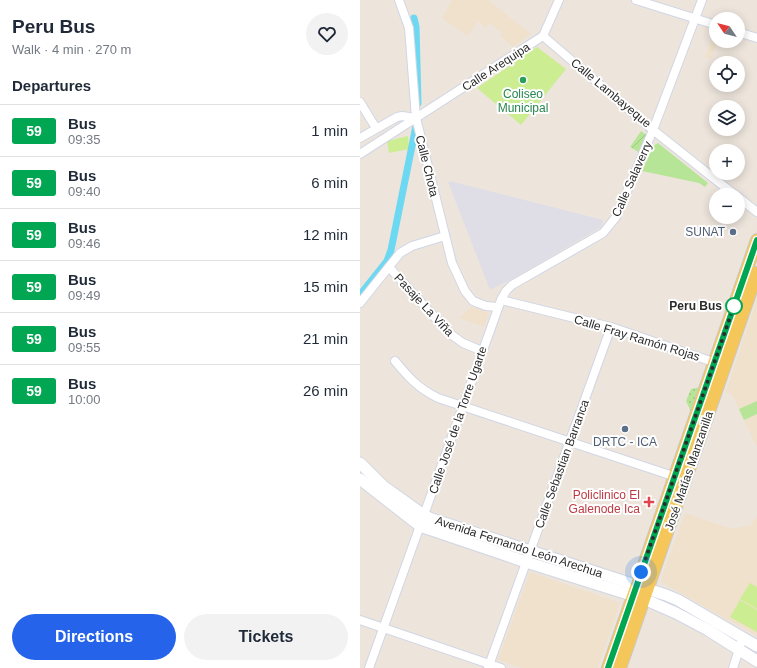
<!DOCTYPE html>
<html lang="en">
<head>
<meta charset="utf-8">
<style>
  :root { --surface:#fff; --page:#f2f2f3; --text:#1f2937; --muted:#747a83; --line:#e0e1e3; --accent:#2563eb }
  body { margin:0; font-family:Helvetica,sans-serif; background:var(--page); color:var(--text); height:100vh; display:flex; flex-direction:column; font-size:15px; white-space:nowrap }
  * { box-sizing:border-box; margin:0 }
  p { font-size:13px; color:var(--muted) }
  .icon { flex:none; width:22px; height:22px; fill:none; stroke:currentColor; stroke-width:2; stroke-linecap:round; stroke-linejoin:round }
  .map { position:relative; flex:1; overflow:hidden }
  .drawer { display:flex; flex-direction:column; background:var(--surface); width:360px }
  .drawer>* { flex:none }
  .badge { padding:0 8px; border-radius:3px; font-size:14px; line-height:26px }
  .needle { width:26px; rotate:305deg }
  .tools { position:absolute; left:349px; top:12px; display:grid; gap:8px }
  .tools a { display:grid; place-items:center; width:36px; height:36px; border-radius:50%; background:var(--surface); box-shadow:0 2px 10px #0003; font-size:20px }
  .you { position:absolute; width:20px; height:20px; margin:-10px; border:3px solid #fff; border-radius:50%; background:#1a73e8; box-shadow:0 0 0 6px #1a73e833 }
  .map>.badge { position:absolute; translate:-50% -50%; box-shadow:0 0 0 2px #fff }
  h2 { padding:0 12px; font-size:15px; line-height:36px }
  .round { display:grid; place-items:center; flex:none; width:42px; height:42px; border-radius:21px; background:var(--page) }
  .head { display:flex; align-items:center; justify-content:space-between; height:68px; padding:0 12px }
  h1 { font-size:19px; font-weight:700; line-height:30px }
  .primary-button { display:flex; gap:8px; margin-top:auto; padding:8px 12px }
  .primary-button a { flex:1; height:46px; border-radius:24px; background:var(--accent); color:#fff; font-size:16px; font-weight:700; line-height:46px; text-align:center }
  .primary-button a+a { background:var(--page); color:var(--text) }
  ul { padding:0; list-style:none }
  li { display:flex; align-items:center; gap:12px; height:52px; padding:0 12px; border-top:1px solid var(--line) }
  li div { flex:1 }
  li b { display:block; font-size:15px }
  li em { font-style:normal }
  li .badge { min-width:44px; font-weight:700; text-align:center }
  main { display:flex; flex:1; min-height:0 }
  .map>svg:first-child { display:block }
  .industrial { fill:#dfdde5 }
  .education { fill:#efe1cb }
  .grass { fill:url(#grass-dots) }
  .park { fill:#b7e597 }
  .garden { fill:url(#garden-furrows) }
  .pitch { fill:#cced92 }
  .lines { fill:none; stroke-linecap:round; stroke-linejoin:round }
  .canal { stroke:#6cd8f2; stroke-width:7 }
  .street-casing { stroke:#d1d6e4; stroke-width:10 }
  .secondary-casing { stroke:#d1d6e4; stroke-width:13 }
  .primary-casing { stroke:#c8c8c8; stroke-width:14 }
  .street { stroke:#fff; stroke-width:8 }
  .secondary { stroke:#fff; stroke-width:11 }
  .primary { stroke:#f5c659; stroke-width:12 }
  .line-casing { stroke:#fff; stroke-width:9 }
  .line { stroke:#00a651; stroke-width:6 }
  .walk { stroke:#2b2b2b; stroke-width:4; stroke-dasharray:0 7.2 }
  .leisure-dot { fill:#2e9e5b; stroke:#fff; stroke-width:1.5 }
  .service-dot { fill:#5c6f8a; stroke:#fff; stroke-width:1.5 }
  .stop-dot { fill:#fff; stroke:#00a651; stroke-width:2 }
  .health-dot { fill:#e0444e; stroke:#fff; stroke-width:1.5 }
  .labels { text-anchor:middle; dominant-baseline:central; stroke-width:4; stroke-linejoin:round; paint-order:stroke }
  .street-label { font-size:12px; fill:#2b2b2b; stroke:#fff }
  .leisure-label { font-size:12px; fill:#27864d; stroke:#fff }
  .service-label { font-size:12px; fill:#4e5e75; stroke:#fff; text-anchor:end }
  .stop-label { font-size:12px; font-weight:bold; fill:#2b2b2b; stroke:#fff; text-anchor:end }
  .health-label { font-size:12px; fill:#be3a42; stroke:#fff; text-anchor:end }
</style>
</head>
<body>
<main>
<section class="drawer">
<div class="head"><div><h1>Peru Bus</h1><p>Walk · 4 min · 270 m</p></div><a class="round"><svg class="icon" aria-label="heart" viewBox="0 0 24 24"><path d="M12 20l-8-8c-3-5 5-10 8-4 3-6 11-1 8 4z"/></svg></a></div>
<h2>Departures</h2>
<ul>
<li><span class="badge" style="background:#00a651;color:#fff">59</span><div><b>Bus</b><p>09:35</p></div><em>1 min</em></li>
<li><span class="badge" style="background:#00a651;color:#fff">59</span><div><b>Bus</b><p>09:40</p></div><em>6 min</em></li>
<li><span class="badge" style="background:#00a651;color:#fff">59</span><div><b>Bus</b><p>09:46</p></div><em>12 min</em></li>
<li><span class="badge" style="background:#00a651;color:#fff">59</span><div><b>Bus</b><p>09:49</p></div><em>15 min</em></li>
<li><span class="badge" style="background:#00a651;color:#fff">59</span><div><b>Bus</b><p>09:55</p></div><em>21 min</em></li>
<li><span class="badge" style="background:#00a651;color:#fff">59</span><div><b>Bus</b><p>10:00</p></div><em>26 min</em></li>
</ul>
<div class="primary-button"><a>Directions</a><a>Tickets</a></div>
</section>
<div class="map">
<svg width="397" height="668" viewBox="0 0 397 668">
  <defs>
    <pattern id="grass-dots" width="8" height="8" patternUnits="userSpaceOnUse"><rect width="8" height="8" fill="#b7e597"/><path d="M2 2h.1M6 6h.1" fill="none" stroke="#9ec582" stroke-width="1.8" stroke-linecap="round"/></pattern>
    <pattern id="garden-furrows" width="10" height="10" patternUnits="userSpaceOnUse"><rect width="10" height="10" fill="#b7e597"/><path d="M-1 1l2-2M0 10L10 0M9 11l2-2" fill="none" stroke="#9ec582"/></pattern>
  </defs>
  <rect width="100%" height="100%" fill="#ede5dc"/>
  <polygon class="industrial" points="93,181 94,182 243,220 241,227 152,279 130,290 88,182"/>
  <g class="education">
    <polygon points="92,0 128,0 171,34 153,47 140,36 142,33 129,23 125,28 119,21 107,36 82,18"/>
    <polygon points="356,30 356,41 358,41 351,59 345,57"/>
    <polygon points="397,299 397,447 372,395 366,392"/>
    <polygon points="112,307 129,313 124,327 99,318"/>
    <polygon points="325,513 372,529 391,525 397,516 397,636 301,582 301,579"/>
    <polygon points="170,572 260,603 238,668 162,668 138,660"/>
  </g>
  <polygon class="grass" points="341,387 332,414 326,401 331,389"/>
  <g class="park">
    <polygon points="298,143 348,183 345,187 339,183 282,171 293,146"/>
    <polygon points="397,401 397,414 384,420 379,409"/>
  </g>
  <polygon class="garden" points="281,131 288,136 282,154 270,147"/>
  <g class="pitch">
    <polygon points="177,47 206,69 161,125 117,88"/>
    <polygon points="48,136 49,149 29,153 27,141"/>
    <polygon points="390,583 397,587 397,609 380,599"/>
    <polygon points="380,600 397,610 397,632 370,617"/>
  </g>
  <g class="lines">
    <g class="canal">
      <polyline points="54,18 56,27 58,103"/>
      <polyline points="0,295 27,261 31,250 57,121"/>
    </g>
    <defs>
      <g id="street">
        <polyline points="39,0 49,28 56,118 92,263 105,291 113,301 126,306 138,307"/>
        <polyline points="276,0 356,25"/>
        <polyline points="378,32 397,38"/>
        <polyline points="183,36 293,130 375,195"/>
        <polyline points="0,102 16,128"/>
        <polyline points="0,138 37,117 42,116 56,118"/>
        <polyline points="0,154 183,36 199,0"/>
        <polyline points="378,197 397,212"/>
        <polyline points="29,267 89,333 103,343 122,351"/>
        <polyline points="141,300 251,327 359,364"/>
        <polyline points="0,303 40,253 52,246 85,236"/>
        <path d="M35,361C49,378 58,388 78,398L319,478"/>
        <polyline points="0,620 141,668"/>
        <polyline points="9,668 141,300 146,291 152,285 243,233 256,217 293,130 342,0"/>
        <polyline points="128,668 251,327"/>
        <polyline points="373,668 383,637"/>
      </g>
      <g id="secondary">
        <polyline points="0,463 23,486 65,516 72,519 306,595 318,600 397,646"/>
        <polyline points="0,479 60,526 166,562 284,599 316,613 348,630 397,661"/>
      </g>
      <g id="primary">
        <polyline points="248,668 397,240"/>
        <polyline points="260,668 397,273"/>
      </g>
    </defs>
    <use href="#street" class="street-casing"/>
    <use href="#secondary" class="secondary-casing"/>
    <use href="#primary" class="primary-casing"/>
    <use href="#street" class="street"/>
    <use href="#secondary" class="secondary"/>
    <use href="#primary" class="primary"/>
  </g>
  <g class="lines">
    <defs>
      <polyline id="line" points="248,668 397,240"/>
    </defs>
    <use href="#line" class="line-casing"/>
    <use href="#line" class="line"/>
    <polyline class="walk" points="281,572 374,306"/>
  </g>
  <circle class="leisure-dot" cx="163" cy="80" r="4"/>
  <g class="service-dot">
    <circle cx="373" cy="232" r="4"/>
    <circle cx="265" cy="429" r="4"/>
  </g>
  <circle class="stop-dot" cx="374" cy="306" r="8"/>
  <path class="health-dot" d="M287 496h4v4h4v4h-4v4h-4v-4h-4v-4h4z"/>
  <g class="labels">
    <g class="street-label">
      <text transform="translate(136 67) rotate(-33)">Calle Arequipa</text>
      <text transform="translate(251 93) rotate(40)">Calle Lambayeque</text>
      <text transform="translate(67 166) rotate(76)">Calle Chota</text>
      <text transform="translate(272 179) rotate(-66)">Calle Salaverry</text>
      <text transform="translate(64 305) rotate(47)">Pasaje La Viña</text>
      <text transform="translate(277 338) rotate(17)">Calle Fray Ramón Rojas</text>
      <text transform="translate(98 420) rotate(-71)">Calle José de la Torre Ugarte</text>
      <text transform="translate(202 464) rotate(-70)">Calle Sebastian Barranca</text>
      <text transform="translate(329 471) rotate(-71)">José Matías Manzanilla</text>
      <text transform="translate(159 547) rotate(18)">Avenida Fernando León Arechua</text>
    </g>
    <g class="leisure-label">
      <text x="163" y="94">Coliseo<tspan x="163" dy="14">Municipal</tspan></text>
    </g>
    <g class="service-label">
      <text x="365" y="232">SUNAT</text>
      <text x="265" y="442" text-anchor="middle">DRTC - ICA</text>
    </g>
    <g class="stop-label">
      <text x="362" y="306">Peru Bus</text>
    </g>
    <g class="health-label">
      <text x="280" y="495">Policlinico El<tspan x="280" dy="14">Galenode Ica</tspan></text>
    </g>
  </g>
</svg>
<div class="tools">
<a><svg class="needle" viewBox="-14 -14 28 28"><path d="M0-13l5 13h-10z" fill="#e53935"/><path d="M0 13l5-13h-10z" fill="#747a83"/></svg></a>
<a><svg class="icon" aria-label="locate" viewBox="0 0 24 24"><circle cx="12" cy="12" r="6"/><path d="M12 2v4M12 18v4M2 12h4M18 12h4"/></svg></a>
<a><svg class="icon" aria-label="layers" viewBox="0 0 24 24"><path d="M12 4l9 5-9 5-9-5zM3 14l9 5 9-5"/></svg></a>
<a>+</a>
<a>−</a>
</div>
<div class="you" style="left:281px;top:572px"></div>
</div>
</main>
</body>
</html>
